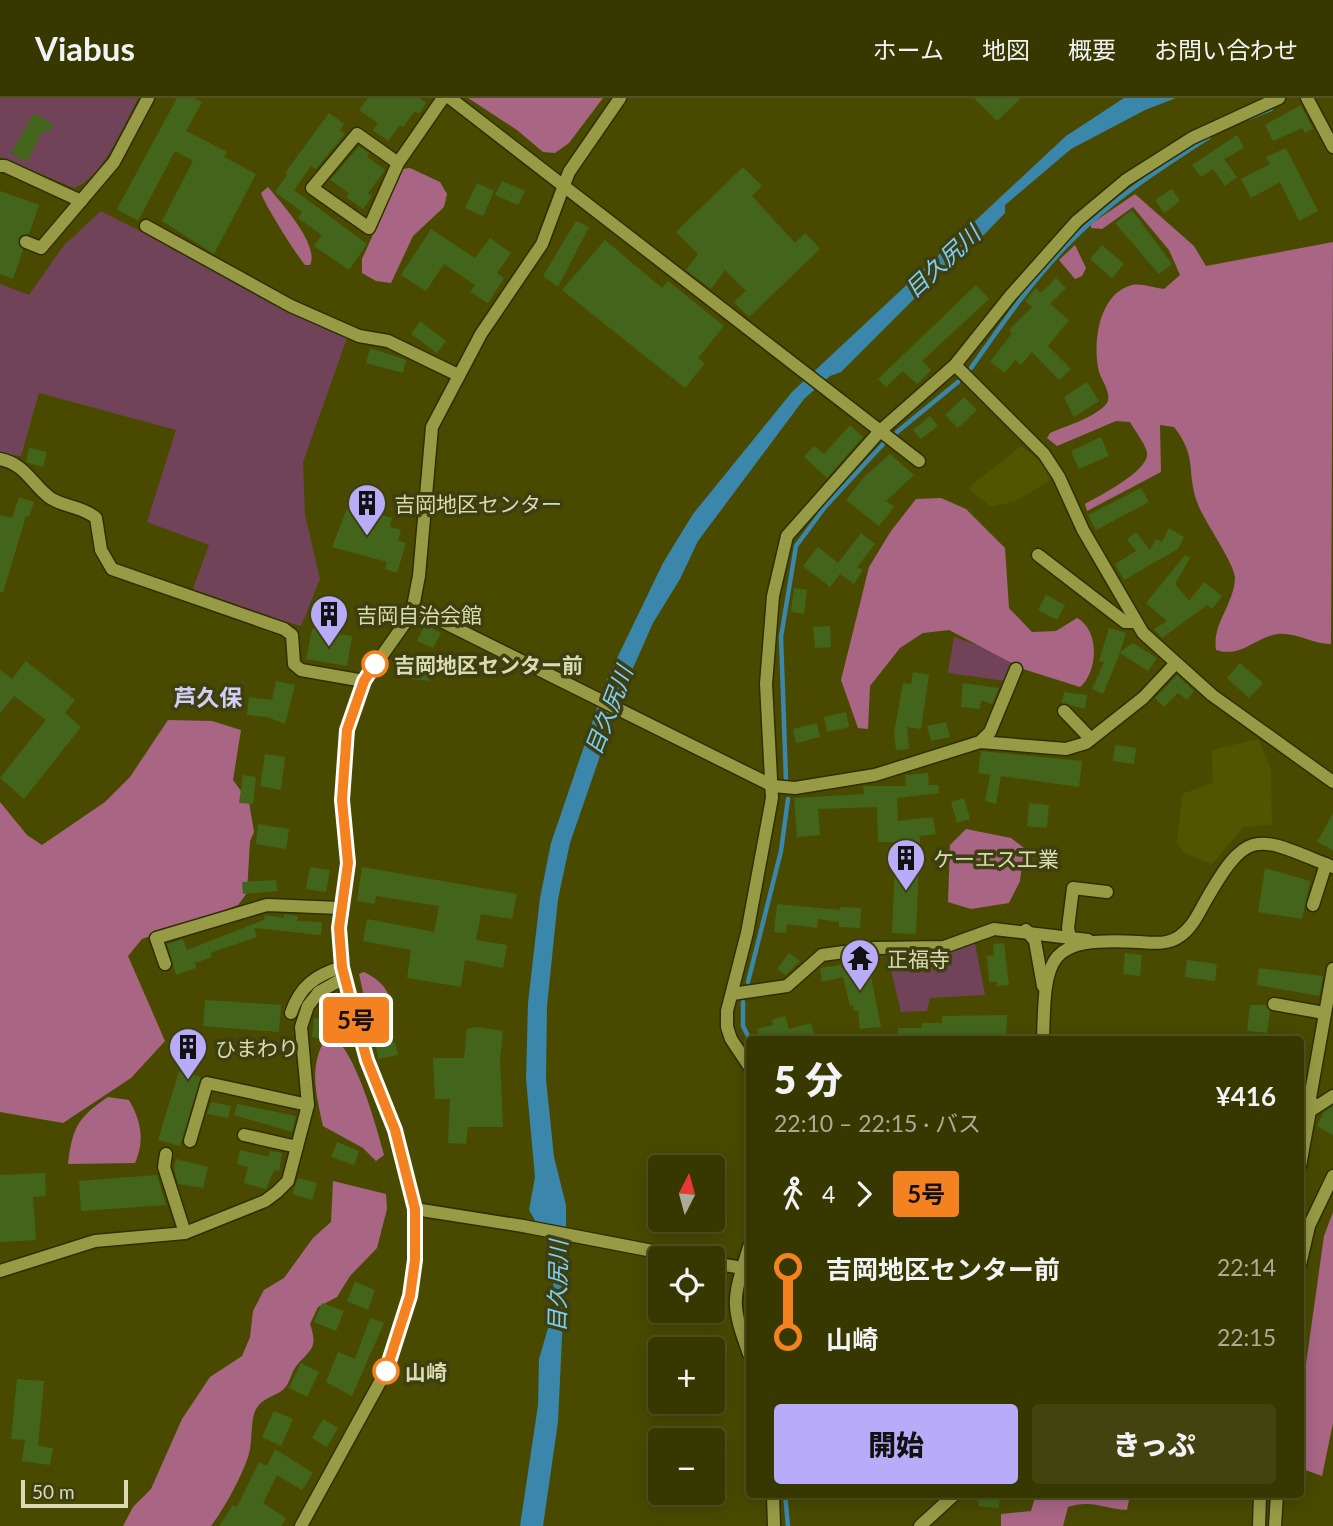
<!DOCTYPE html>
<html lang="ja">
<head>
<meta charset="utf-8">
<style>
  :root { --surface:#373800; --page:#42430f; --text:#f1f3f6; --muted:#aaac99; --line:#515222; --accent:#b8abf7 }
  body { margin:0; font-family:Lato,"Noto Sans JP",sans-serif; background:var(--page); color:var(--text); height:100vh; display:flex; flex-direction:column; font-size:26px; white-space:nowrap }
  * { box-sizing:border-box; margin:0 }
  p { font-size:23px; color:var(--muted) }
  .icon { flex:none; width:38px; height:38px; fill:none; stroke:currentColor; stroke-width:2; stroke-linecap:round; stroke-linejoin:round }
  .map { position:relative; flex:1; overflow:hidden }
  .side { position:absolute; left:746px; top:938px; width:558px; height:462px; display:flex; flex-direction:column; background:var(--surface); border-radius:7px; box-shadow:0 4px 18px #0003,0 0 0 2px var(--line) }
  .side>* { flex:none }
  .badge { padding:0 14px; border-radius:5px; font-size:24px; line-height:46px }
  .needle { width:46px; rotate:6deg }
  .tools { position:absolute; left:648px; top:1057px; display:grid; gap:14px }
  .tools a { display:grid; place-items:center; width:77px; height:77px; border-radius:7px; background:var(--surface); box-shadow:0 4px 18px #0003,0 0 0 2px var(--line); font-size:35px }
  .scale { position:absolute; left:21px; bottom:18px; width:107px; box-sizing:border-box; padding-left:7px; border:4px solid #d9dcb2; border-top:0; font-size:19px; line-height:24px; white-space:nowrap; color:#d9dcb2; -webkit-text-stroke:5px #3d3f10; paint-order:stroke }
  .map>.badge { position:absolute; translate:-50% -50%; box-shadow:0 0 0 4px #fff }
  .legs { display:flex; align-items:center; gap:10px; height:77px; padding:0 28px; font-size:23px }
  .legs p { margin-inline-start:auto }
  .head { display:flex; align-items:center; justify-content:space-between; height:119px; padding:0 28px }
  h1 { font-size:38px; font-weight:800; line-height:52px }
  .button { display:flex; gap:14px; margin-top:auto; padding:14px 28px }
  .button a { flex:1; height:80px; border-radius:7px; background:var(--accent); color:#111; font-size:28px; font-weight:800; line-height:80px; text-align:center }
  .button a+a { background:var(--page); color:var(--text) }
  ul { padding:0 28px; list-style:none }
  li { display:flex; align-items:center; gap:24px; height:70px; font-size:26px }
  li i { display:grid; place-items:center; width:10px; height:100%; margin:0 9px; background:currentColor }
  li i::after { content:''; width:18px; height:18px; margin:-9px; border:5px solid; border-radius:50%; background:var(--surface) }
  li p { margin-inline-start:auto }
  li:first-child i { background:linear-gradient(#0000 50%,currentColor 0) }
  li:last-child i { background:linear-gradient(currentColor 50%,#0000 0) }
  header { display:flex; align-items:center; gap:42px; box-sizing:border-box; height:98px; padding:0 35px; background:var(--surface); border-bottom:2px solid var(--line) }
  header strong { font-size:33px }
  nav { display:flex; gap:38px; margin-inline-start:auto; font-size:24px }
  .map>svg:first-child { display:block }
  .built { fill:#525400 }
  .green { fill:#714358 }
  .forest { fill:#a86684 }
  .water { fill:#3a87ab }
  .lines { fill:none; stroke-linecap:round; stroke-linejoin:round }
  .stream { stroke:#3a87ab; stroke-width:4.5 }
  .building { fill:#43651b }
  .minor-casing { stroke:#2e2f00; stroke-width:15 }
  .minor { stroke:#989b45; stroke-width:12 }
  .line-1-casing { stroke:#fff; stroke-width:16 }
  .line-1 { stroke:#f58220; stroke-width:10 }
  .stop-1-dot { fill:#fff; stroke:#f58220; stroke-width:3.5 }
  .labels { text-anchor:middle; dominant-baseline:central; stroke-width:7; stroke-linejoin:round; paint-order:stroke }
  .poi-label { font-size:21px; fill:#d9dcb2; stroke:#3d3f10; text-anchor:start }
  .stop-label { font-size:21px; font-weight:bold; fill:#d9dcb2; stroke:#3d3f10; text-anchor:start }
  .water-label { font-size:23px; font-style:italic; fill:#7ccef6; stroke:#3d3f10 }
  .neighbourhood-label { font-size:23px; font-weight:bold; fill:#d3cdf9; stroke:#3d3f10 }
</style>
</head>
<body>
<header>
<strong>Viabus</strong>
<nav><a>ホーム</a><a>地図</a><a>概要</a><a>お問い合わせ</a></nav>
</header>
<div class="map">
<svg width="1333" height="1428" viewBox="0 0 1333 1428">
  <rect width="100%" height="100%" fill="#494a00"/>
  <g class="built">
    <polygon points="1021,348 1042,364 1052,381 1016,403 991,409 968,390"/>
    <polygon points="1258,641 1271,671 1272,727 1243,729 1212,766 1186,756 1177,746 1182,696 1213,685 1212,652"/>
  </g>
  <g class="green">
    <path d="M0,0H138C125,26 102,81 74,90L0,59Z"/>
    <polygon points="101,113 347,240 303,364 305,417 320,481 301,528 191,496 209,447 147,424 176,332 39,295 21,358 0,356 0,186 29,197 64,147"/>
    <polygon points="954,539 1012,559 1006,583 948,575"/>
    <polygon points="975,845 985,897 930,900 927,913 901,914 888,860 891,855 945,854"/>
  </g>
  <g class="forest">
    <polygon points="468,0 603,0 569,45 555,55 543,54 517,32"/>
    <polygon points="410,70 440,84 447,96 444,109 413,138 391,185 376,183 362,175 362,161 403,71"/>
    <path d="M268,89C281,105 320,147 310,167H305C297,158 263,104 261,95Z"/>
    <path d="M1135,96L1194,148L1206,168L1333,144L1331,546C1312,546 1296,534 1277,536C1254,540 1241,560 1216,552C1212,526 1233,508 1235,481C1236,467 1203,422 1197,404C1186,372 1198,360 1174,329L1160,327L1161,374L1087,413L1085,406C1099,398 1151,372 1147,354C1144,344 1135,333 1130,324L1116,323L1057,348L1047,340L1050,335C1066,328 1097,319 1107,305C1112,296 1102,283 1099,274C1092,245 1099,195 1132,187C1141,185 1155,190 1164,191L1180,177L1169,152L1133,109L1102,131L1091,130V126Z"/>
    <polygon points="1075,147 1086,170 1082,178 1075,181 1059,162"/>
    <path d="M941,400L966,411L1005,450L1009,510L1032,534L1056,533L1077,520C1100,532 1098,574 1080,589L1023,571L949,532L923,535L900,550L870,588L868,631L858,630L841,582L869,469L891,433L916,401Z"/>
    <polygon points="168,622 212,623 241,632 233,682 249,704 254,734 250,743 247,795 238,807 142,841 128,858 165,943 131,980 63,1025 0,1014 0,704 27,737 42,747 105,704 130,679"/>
    <polygon points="966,731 1011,740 1024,750 1020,783 1009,805 971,811 948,804 950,747"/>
    <path d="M364,874C386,885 391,896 393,920L389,925H370L359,876Z"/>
    <path d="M337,942C358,963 376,1027 384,1057L376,1063L363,1050L323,1028C317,999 309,972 323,945Z"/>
    <path d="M108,999L129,1002C141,1023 145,1042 135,1065L68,1066C72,1030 78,1019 108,999Z"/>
    <path d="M333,1083L386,1096L387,1111L377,1150L350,1178L337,1199L318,1209L310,1226C318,1250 312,1250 297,1267C290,1275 291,1287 280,1294C270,1300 261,1301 255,1313C251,1323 252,1339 250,1351C246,1372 224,1411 211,1428H123L133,1409L151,1391L182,1321L210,1279L242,1258L250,1239L253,1213L264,1192L284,1180L313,1140L331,1124Z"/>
    <polygon points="1333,1114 1333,1325 1322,1378 1300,1370 1304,1280 1324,1138"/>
    <path d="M1036,1396H1130V1397L1127,1412C1104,1411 1091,1401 1068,1409L1063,1428H1001V1416L1031,1413Z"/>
  </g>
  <polygon class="water" points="1124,0 1176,0 1145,12 1071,51 1005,107 1005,115 977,144 970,145 841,274 830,278 804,301 698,443 680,481 653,525 621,597 570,745 558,801 547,908 546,981 554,1059 566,1107 566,1154 558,1324 543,1428 520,1428 538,1307 539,1261 555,1206 550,1149 529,1112 535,1079 526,981 528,905 540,800 551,745 607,581 663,465 693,416 792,294 1066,38"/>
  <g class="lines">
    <g class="stream">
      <polyline points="1249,20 1271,11"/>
      <path d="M971,270C1002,226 1033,181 1071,143C1111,102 1161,70 1209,39"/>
      <polyline points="897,334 958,284"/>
      <polyline points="786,682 781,539 796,448 825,409 884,345"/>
      <polyline points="748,884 781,753 788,701"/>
      <polyline points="743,904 743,928 750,942"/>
      <polyline points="749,1184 746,1209 749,1221"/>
      <polyline points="785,1396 788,1428"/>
    </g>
  </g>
  <g class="building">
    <polygon points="177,0 194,0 202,4 186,33 227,54 224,59 256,76 214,156 162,123 193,63 175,53 138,123 117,111"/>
    <polygon points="368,0 419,0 426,5 419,16 415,13 403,29 400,27 388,43 373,32 378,25 359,12"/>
    <polygon points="974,0 1021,0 997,23"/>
    <polygon points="1301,7 1313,31 1305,35 1302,30 1273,43 1265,27"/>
    <polygon points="34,15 53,26 48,35 43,32 27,64 11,55"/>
    <polygon points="329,15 344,26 340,32 345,36 316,71 311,68 294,92 367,146 349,172 314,148 322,137 298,120 302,114 275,94 287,77 285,75"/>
    <polygon points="1237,37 1244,50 1224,61 1237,79 1225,88 1213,71 1201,79 1192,67"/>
    <polygon points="359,48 369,55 367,59 385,72 368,95 372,98 363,111 346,99 349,95 330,82"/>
    <polygon points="1286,50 1318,113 1299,123 1280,84 1251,100 1241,81 1270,66 1266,59"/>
    <polygon points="743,69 762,88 752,98 772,120 795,145 805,135 820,151 749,219 734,204 746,193 725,172 711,191 686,172 698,156 676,134"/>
    <polygon points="502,83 525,93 518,107 495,97"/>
    <polygon points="477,85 494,93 483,118 465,110"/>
    <polygon points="1172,91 1180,103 1164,115 1155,102"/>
    <polygon points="0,93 39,107 29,136 21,137 18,141 23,152 13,181 0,176"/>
    <polygon points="1132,112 1172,166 1159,176 1115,125"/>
    <polygon points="576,123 589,129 558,189 543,178"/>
    <polygon points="431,131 475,160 490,140 511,155 497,175 504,180 488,205 470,194 475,187 444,166 426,193 401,177"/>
    <polygon points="605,142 662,190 668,183 724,228 698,260 705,265 685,290 562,192"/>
    <polygon points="1102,147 1124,166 1112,180 1090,161"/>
    <polygon points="1056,180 1066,190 1050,206 1069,222 1048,248 1071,271 1059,282 1032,254 1021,267 1015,262 1005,275 990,264 1012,235 1009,232 1032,209 1025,203 1036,190 1041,195"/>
    <polygon points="976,187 989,201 922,263 931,272 917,286 903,273 886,289 878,281"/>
    <polygon points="420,223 446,243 437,255 411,236"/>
    <polygon points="370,250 406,262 403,275 366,265"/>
    <polygon points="1087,284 1099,303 1074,319 1064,299"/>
    <polygon points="964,299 977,312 958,330 945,317"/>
    <polygon points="930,318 938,328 921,341 913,332"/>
    <polygon points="850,327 863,339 827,380 804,359 814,348 824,356"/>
    <polygon points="1101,339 1109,358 1079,371 1071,353"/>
    <polygon points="29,350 47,354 43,369 26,364"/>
    <polygon points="890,356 914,377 886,403 894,409 879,428 846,402 865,378"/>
    <polygon points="1141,390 1149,404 1096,432 1088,417"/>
    <polygon points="19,399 34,404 29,419 26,418 3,495 0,494 0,417 12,420"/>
    <polygon points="348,408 392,420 390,429 401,432 398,442 406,445 397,475 385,471 387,464 332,449"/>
    <polygon points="1169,430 1184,439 1178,451 1124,482 1115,466 1136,453 1127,441 1136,434 1150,452 1156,441 1162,444"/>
    <polygon points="861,435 875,446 857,469 863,472 854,486 840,476 830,489 803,468 818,449 838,465"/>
    <polygon points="1185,457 1190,460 1175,486 1189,503 1204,484 1222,498 1212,511 1207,507 1162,540 1154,531 1167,523 1146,505"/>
    <polygon points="794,490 807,492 804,516 791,514"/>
    <polygon points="1046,497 1065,507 1057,522 1038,512"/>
    <polygon points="318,517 337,521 333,535 352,538 347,568 306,561 312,531 315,531"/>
    <polygon points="425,527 441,535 433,550 417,543"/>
    <polygon points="830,528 831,549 815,550 813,529"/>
    <polygon points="1109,530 1126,535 1120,554 1133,545 1157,560 1148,573 1120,555 1103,596 1092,591 1104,564 1099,563"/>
    <polygon points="26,563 75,602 65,615 81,629 24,701 0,680 46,622 14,598 0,615 0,572 12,581"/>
    <polygon points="409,564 431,567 429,583 406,580"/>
    <polygon points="1240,565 1263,585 1249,600 1227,580"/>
    <polygon points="913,574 929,577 921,631 907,629 909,651 896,652 894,635 903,585 911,586"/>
    <polygon points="1177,577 1194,593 1187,602 1178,595 1164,609 1155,600"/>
    <polygon points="276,583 295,587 285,626 267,619 247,617 249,599 272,602"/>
    <polygon points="963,585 999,590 992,606 981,602 980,611 961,609"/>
    <polygon points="1064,594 1087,597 1085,611 1062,605"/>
    <polygon points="846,614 849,629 827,634 824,619"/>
    <polygon points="946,624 950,639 931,643 927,628"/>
    <polygon points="817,625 820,639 796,645 793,631"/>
    <polygon points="1115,647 1136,650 1134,666 1113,663"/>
    <polygon points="981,653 1082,663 1079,689 1001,678 996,706 985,703 990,677 978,675"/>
    <polygon points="265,656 285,659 281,692 260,688"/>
    <polygon points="928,675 929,687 938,687 939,695 897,700 898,723 933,719 936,736 920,738 916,836 892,835 896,744 878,744 877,709 818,711 820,737 797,739 794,700 864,696 863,688 906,688 905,677"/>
    <polygon points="243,677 256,679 253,706 239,705"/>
    <polygon points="964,700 970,721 957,725 951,704"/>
    <polygon points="1029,705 1049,707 1047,730 1027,728"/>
    <polygon points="1333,715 1333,752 1317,744"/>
    <polygon points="258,726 289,731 286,751 256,746"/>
    <polygon points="310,769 330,772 326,794 306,791"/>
    <polygon points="362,769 517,796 512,821 481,816 476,842 507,847 503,870 465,862 461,889 407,880 411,852 363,843 367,821 434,834 439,808 376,798 375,806 357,803"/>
    <polygon points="1265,770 1310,783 1302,821 1258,814"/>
    <polygon points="276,782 277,793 243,796 242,784"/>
    <polygon points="777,806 840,812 840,809 861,810 860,830 839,829 839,824 818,821 817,830 787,826 786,835 774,834"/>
    <polygon points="284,816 298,818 297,823 322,824 321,837 254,830 257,839 210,855 212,859 195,865 196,870 176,877 167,846 183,841 187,852 264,822 265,817 284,820"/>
    <polygon points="1004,845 1009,887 997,888 997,884 989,884 987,858 994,857 993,846"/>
    <polygon points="789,855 800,863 786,877 777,871"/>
    <polygon points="1125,855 1142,857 1140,878 1123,876"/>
    <polygon points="1187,862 1217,866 1215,883 1185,879"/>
    <polygon points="851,865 855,881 871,878 881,929 860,931 858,912 854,913 853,907 850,908 843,879 822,884 820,870"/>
    <polygon points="1259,870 1323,878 1319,898 1257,887"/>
    <polygon points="205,902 281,907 279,934 203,928"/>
    <polygon points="1250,907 1266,907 1270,914 1267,935 1247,933"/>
    <polygon points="1007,917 1006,942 897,942 898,930 922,930 922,925 942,925 942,918"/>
    <polygon points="785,918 789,931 811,925 816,942 760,942 757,931 773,927 772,922"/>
    <polygon points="314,920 330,922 328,941 312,939"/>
    <polygon points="477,929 503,933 500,961 503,1029 468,1029 466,1046 448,1045 450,1001 435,1001 433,960 464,960 467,931"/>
    <polygon points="395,944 398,957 378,961 376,947"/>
    <polygon points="179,973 201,979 180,1048 158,1042"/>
    <polygon points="211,1004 231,1008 228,1020 207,1016"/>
    <polygon points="237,1006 296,1018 292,1034 234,1017"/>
    <polygon points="1333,1008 1333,1037 1317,1028 1324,1014"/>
    <polygon points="337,1044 359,1053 354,1067 331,1059"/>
    <polygon points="240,1052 269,1059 270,1053 282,1055 279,1073 274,1072 266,1091 244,1085 248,1069 237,1066"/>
    <polygon points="176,1061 208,1069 203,1090 178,1086 174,1071"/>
    <polygon points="45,1075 46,1098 33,1099 36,1142 0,1144 0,1077"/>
    <polygon points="157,1077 166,1107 81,1113 79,1083"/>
    <polygon points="298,1080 317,1085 312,1102 292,1096"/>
    <polygon points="355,1184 375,1192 368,1212 347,1203"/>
    <polygon points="322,1205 344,1213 336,1233 314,1224"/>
    <polygon points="370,1220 384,1225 352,1298 326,1284 338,1254 355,1261"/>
    <polygon points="301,1265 319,1274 307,1299 289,1290"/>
    <polygon points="17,1281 44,1283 38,1348 53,1350 50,1367 22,1363 25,1342 11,1341"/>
    <polygon points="274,1313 293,1321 281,1348 262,1339"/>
    <polygon points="323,1321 338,1330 327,1349 312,1340"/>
    <polygon points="275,1351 313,1375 302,1392 277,1377 263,1405 286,1420 281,1428 219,1428 233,1407 237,1409 259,1364 267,1368"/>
    <polygon points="979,1396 1000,1396 999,1410 978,1408"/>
  </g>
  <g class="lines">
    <defs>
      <g id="minor">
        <polyline points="450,0 919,363"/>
        <polyline points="1307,0 1333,49"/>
        <polyline points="398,65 357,36 312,90 369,130 398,65 443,0"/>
        <polyline points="0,68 5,68 81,103"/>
        <polyline points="146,128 291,208 359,238 388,243 458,277"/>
        <polyline points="26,144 41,150 114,64 148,0"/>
        <polyline points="955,267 1044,356 1059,379 1083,432 1143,535 1212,597 1333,684"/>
        <path d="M0,361C25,366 31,385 49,399C62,409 82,408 96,420L101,452L112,471L284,531L292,537L294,566L301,572L364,583"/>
        <polyline points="1038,457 1125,524 1135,524"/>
        <polyline points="413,509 773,688 795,690 875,677 980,644 1066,651 1086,645 1143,600 1176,565"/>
        <polyline points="1064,613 1091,641"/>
        <polyline points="980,644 990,634 1016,571"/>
        <polyline points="1313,807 1326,766"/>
        <polyline points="1026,832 1035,843 1043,888"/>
        <polyline points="1071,845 1068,830 1073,790 1107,794"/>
        <polyline points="165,866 156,840 267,807 340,810"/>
        <polyline points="732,896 787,888 822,857 873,850 944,849 994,831 1088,842"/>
        <polyline points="1274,906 1324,915"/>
        <path d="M291,915C300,888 316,877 342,869"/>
        <path d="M1043,942C1045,856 1047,839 1139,844C1153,845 1168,847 1180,838C1192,830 1198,816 1205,804C1249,726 1257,739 1333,769"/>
        <polyline points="749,968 731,941 727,929 727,913 747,835 772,700 766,586 773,498 787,438 880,333 955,267 1011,197 1077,123 1126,82 1192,40 1279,0"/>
        <polyline points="1313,1009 1310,1000 1333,871"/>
        <polyline points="244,1037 297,1049"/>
        <polyline points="190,1043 207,985 308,1007"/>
        <polyline points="166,1056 164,1069 185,1135"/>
        <polyline points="1300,1068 1310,1013 1333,998"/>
        <polyline points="415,1111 523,1128 689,1160"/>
        <path d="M749,1149C733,1201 730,1204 749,1256"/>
        <polyline points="712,1165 749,1171"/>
        <polyline points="1300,1167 1309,1128 1333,1078"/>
        <polyline points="0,1173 95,1143 185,1135 265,1103 277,1094 288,1083 308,1007 301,929 308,908 319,894 344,880"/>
        <polyline points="773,1396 774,1428"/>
        <polyline points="301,1428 386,1273 410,1198 415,1162 415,1111 395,1032 367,962 342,869 339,830 348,765 342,702 347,632 364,583 405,525 413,509 419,478 432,329 481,236 542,146 569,74 620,0"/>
        <polyline points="920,1428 955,1396"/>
        <polyline points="1259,1428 1260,1396"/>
        <polyline points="1275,1428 1277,1396"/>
      </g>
    </defs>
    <use href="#minor" class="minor-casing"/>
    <use href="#minor" class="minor"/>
  </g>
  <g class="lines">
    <defs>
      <polyline id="line-1" points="375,566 364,583 347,632 342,702 348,765 339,830 342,869 350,900 367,962 395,1032 415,1111 415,1162 410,1198 386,1273"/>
    </defs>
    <use href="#line-1" class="line-1-casing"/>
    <use href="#line-1" class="line-1"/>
  </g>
  <defs>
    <symbol id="building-pin" viewBox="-11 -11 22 30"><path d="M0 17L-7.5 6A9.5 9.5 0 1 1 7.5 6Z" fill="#b8abf7" stroke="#3d3f10"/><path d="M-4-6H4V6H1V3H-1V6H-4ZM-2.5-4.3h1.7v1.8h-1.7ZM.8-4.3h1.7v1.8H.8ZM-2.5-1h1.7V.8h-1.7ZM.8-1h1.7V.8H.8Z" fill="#111"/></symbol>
    <symbol id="temple-pin" viewBox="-11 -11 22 30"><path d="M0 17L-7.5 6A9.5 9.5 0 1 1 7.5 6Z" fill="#b8abf7" stroke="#3d3f10"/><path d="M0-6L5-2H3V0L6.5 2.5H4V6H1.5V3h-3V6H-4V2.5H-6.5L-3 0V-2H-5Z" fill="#111"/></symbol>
  </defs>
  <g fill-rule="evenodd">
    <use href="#building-pin" x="345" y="383" width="44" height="60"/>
    <use href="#building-pin" x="307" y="494" width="44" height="60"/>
    <use href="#building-pin" x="884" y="738" width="44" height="60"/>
    <use href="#temple-pin" x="838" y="838" width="44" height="60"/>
    <use href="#building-pin" x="166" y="927" width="44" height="60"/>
  </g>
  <g class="stop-1-dot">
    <circle cx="375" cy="566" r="12"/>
    <circle cx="386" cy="1273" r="12"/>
  </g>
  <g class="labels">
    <g class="poi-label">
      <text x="394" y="405">吉岡地区センター</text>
      <text x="356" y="516">吉岡自治会館</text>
      <text x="933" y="760">ケーエス工業</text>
      <text x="887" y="860">正福寺</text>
      <text x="215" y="949">ひまわり</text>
    </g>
    <g class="stop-label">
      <text x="394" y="566">吉岡地区センター前</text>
      <text x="405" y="1273">山崎</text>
    </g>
    <g class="water-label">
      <text transform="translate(942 163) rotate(-43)">目久尻川</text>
      <text transform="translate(608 612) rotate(-69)">目久尻川</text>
      <text transform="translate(557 1188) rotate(-89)">目久尻川</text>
    </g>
    <g class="neighbourhood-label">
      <text x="208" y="599">芦久保</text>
    </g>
  </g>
</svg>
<div class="tools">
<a><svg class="needle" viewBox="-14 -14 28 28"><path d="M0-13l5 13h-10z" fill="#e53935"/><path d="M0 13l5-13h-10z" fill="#aaac99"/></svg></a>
<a><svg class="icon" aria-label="locate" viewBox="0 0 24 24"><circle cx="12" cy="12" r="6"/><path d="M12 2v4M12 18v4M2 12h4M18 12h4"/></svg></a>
<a>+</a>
<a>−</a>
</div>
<div class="scale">50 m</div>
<b class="badge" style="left:356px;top:922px;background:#f58220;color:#111">5号</b>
<section class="side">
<div class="head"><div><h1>5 分</h1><p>22:10 – 22:15 · バス</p></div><b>¥416</b></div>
<div class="legs"><svg class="icon" aria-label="walk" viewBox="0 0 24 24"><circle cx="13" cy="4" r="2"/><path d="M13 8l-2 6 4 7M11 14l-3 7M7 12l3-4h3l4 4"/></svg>4<svg class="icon" aria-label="forward" viewBox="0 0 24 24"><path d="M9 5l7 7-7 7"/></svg><b class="badge" style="background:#f58220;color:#111">5号</b></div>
<ul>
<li><i style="color:#f58220"></i><b>吉岡地区センター前</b><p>22:14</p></li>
<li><i style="color:#f58220"></i><b>山崎</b><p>22:15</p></li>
</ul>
<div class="button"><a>開始</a><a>きっぷ</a></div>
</section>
</div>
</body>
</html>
